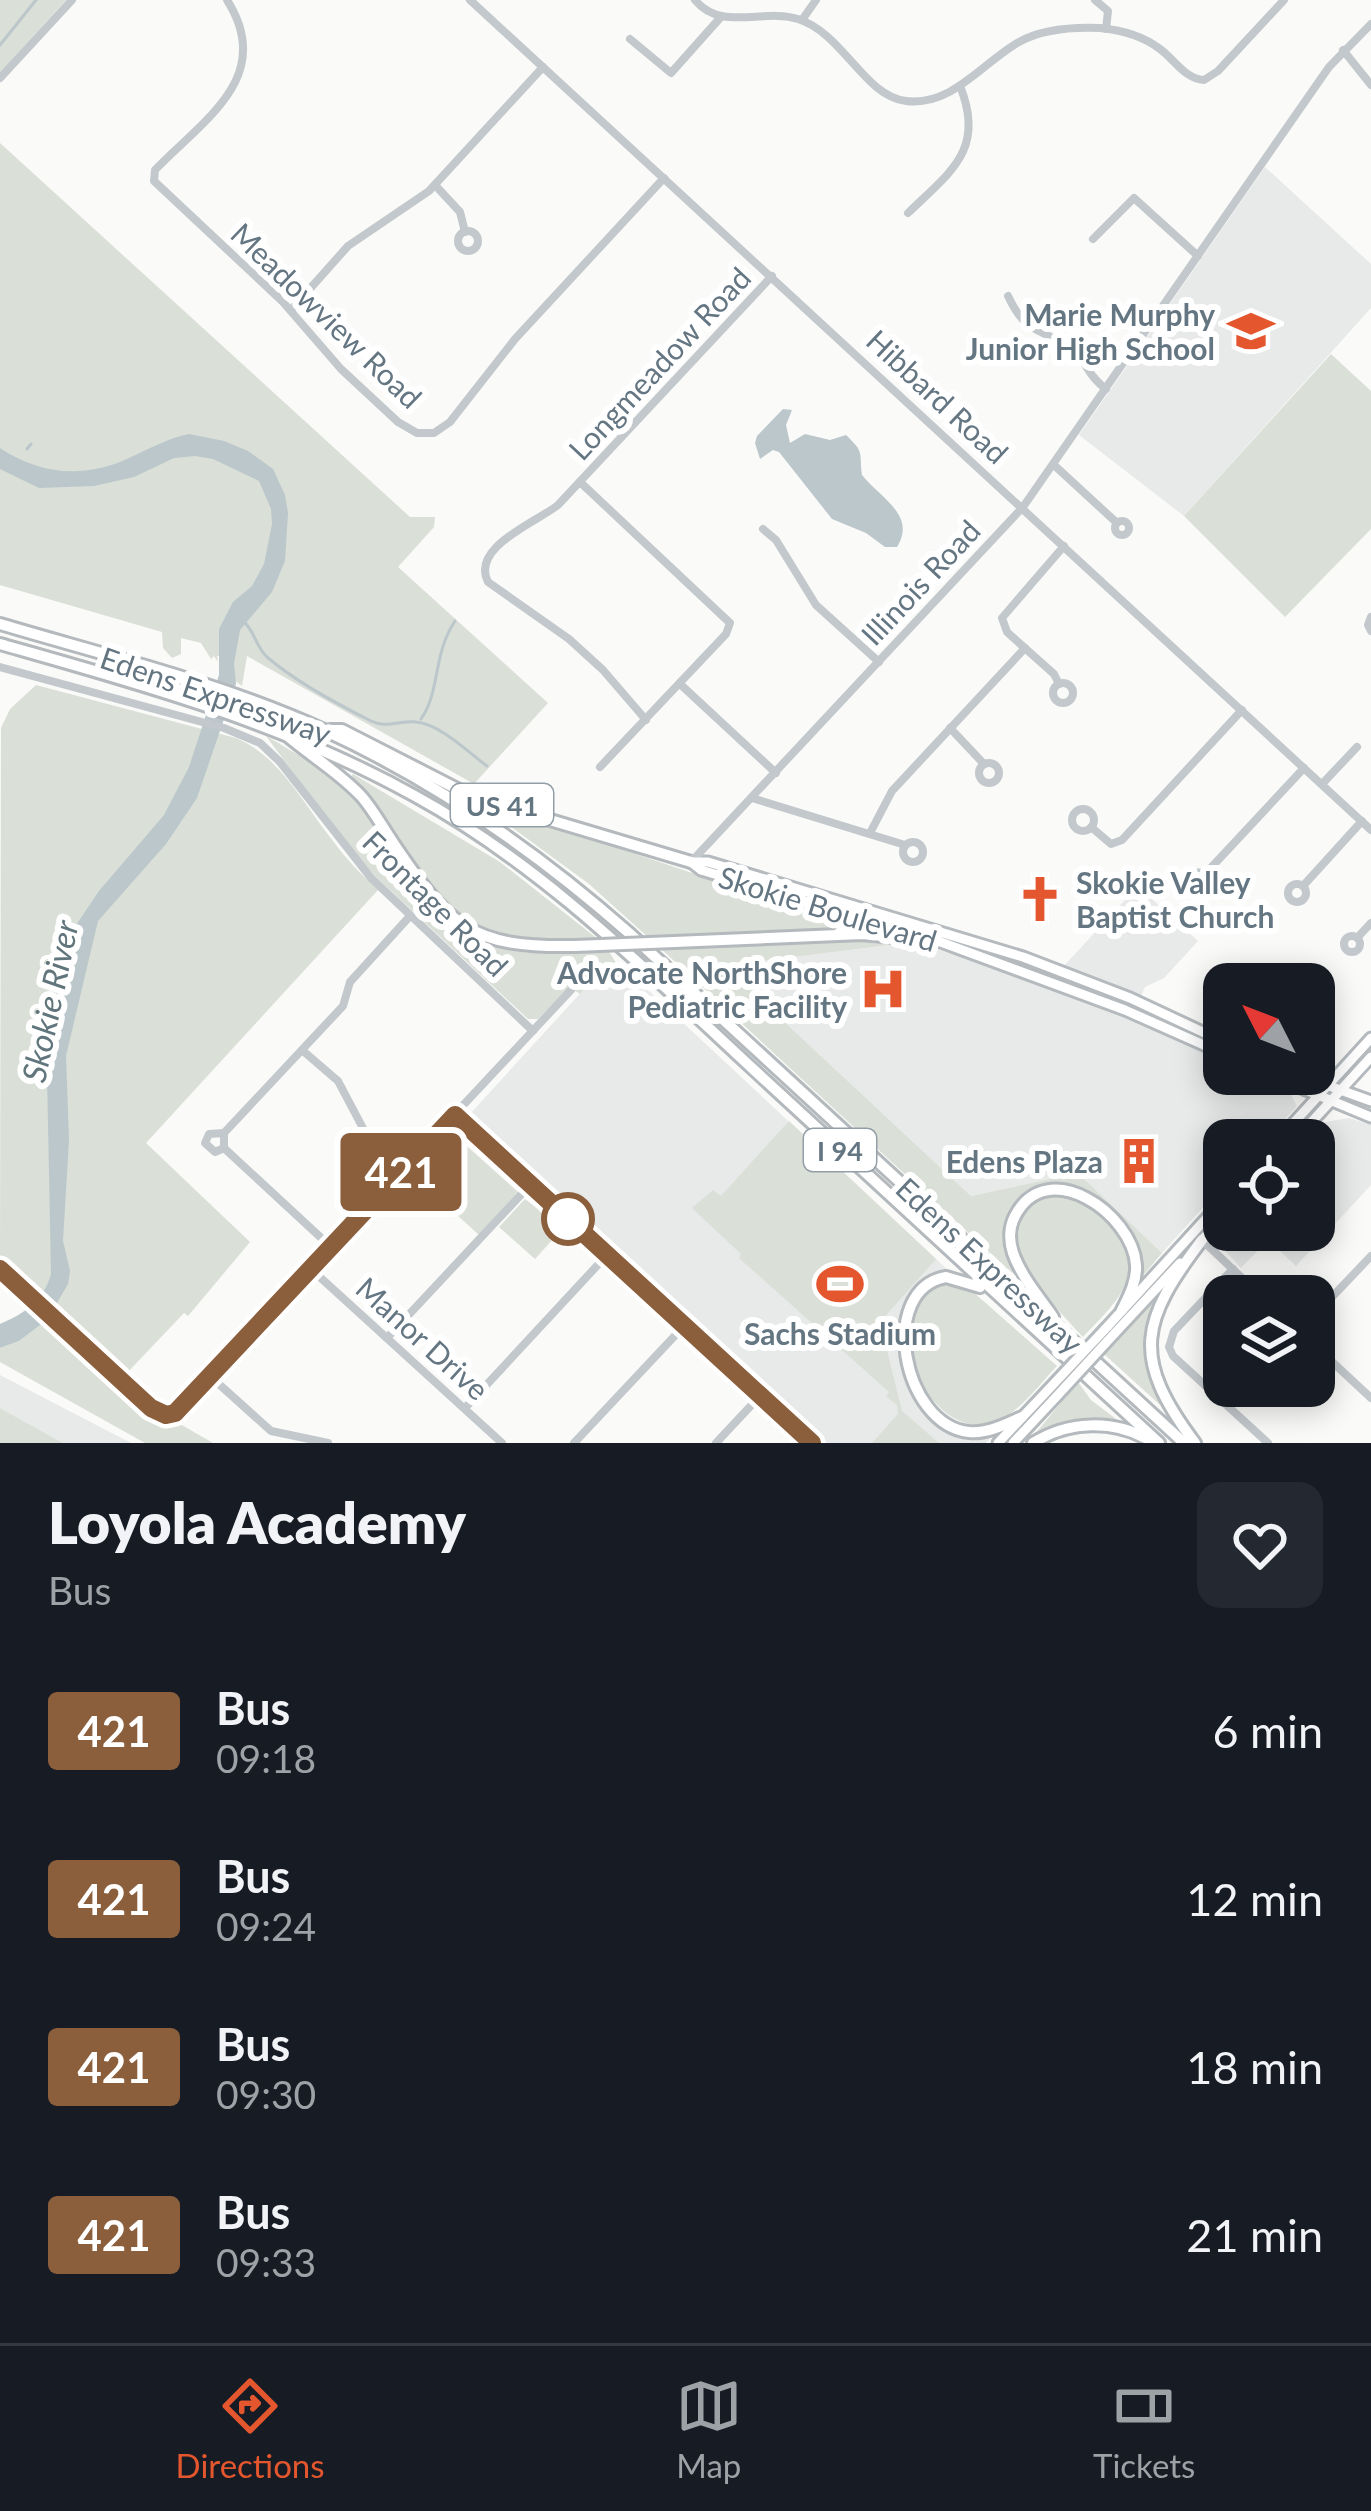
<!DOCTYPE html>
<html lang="en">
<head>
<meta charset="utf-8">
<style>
  :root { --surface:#171b24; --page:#242831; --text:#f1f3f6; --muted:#9ea1a6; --line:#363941; --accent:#e4572e }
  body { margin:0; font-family:Lato,sans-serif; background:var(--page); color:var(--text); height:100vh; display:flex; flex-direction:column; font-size:45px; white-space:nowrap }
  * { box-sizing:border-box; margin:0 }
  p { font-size:39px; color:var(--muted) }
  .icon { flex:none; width:66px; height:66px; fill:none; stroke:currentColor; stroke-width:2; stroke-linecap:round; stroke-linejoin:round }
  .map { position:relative; height:1443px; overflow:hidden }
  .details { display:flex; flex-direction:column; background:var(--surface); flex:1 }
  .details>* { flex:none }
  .badge { padding:0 24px; border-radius:9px; font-size:42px; line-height:78px }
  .needle { width:78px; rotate:312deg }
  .fabs { position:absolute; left:1203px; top:963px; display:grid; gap:24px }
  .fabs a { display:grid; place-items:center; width:132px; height:132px; border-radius:24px; background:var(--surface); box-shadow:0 6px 30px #0003; font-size:60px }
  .map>.badge { position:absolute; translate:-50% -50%; box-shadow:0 0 0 6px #fff }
  .round { display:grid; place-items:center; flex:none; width:126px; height:126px; border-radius:24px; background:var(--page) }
  .summary { display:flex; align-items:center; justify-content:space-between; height:204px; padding:0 48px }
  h1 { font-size:57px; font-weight:800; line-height:90px }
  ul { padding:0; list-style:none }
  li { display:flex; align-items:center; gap:36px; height:168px; padding:0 48px }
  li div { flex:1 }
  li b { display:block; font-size:45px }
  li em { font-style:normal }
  li .badge { min-width:132px; font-weight:700; text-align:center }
  .dock { display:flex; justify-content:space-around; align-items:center; height:168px; border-top:3px solid var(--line); background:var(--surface); font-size:33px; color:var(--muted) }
  .dock a { display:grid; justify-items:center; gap:6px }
  .dock .on { color:var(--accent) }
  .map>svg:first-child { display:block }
  .built { fill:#e8e9e9 }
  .green { fill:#dadfd7 }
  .water { fill:#bbc7cb }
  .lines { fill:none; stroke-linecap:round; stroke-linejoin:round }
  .stream { stroke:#bbc7cb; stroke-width:3 }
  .major-casing { stroke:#b5babe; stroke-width:15 }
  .highway-casing { stroke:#b4b9bd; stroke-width:16 }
  .minor { stroke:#c3c8cc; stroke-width:8 }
  .major { stroke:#fff; stroke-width:9 }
  .highway { stroke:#fff; stroke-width:10 }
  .major-bridge-casing { stroke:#b5babe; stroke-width:15; stroke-linecap:butt }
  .highway-bridge-casing { stroke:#b4b9bd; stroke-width:16; stroke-linecap:butt }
  .major-bridge { stroke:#fff; stroke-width:9 }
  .highway-bridge { stroke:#fff; stroke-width:10 }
  .line-casing { stroke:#fff; stroke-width:27 }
  .line { stroke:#8b5e3c; stroke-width:18 }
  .stop-dot { fill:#fff; stroke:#8b5e3c; stroke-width:6 }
  .labels { text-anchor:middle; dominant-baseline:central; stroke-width:12; stroke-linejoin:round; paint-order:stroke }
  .shield { fill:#fff; stroke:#939fa8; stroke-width:3 }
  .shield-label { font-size:27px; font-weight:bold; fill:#657683 }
  .poi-label { font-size:30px; font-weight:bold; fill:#657683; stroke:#fff; text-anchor:end }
  .street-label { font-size:30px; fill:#657683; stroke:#fff }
  .water-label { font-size:33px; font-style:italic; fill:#60757c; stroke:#fff }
</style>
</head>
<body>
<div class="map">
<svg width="1371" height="1443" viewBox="0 0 1371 1443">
  <rect width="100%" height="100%" fill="#fafaf8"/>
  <g class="built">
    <polygon points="1265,167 1371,264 1371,308 1184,516 1079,435"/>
    <polygon points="1138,886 1198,941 1164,978 1145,987 1140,999 1062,968"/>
    <polygon points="913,942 1030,978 1160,1031 1224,1062 1224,1074 1250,1074 1290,1093 1297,1106 1265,1140 1224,1140 1224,1184 1162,1253 1078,1173 971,1196 733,974 738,964"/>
    <polygon points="608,963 619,963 950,1272 924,1279 909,1296 899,1338 904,1372 913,1398 936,1425 963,1436 994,1434 986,1443 827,1443 469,1115"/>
    <polygon points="1349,1118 1371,1125 1371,1185 1296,1266 1268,1240 1241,1268 1214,1239 1224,1228 1314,1230 1314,1140 1305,1140 1325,1122"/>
    <polygon points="0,1375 131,1443 63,1443 0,1408"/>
  </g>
  <g class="green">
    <polygon points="0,0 66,0 0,72"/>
    <polygon points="0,143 410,517 435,517 434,527 398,567 548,703 474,784 247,656 242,686 234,680 234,652 217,656 218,662 214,656 211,659 201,643 181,638 181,654 172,658 163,648 162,632 0,585"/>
    <polygon points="1331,354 1371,391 1371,529 1285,617 1184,516"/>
    <path d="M36,685L236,738C281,757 304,805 333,841C346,859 362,875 378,890L146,1143L250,1242L188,1316L184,1313L126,1374L0,1263L1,728L10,709Z"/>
    <path d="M266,736C298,754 331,774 357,802C410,860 415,926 505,949C538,957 575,951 608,950L616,963H608L580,994L569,987L538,1019H528L375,876L347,845Z"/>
    <path d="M353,774L500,862L599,940C501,943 463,940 407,854C389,827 373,800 350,778Z"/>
    <path d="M489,806C606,841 720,887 839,917L845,923L838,928L649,938L589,884L487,809Z"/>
    <path d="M899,938L913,942L738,964L733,974L971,1196L1078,1173L1162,1253L1141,1278C1139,1271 1141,1260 1138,1251C1110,1155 969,1167 1015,1268L1012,1273L660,948Z"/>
    <polygon points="789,1121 936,1259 880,1322 902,1411 939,1443 872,1443 898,1414 897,1405 886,1396 889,1392 739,1258 741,1254 692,1208 713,1190 721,1196"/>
    <polygon points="451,1132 518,1192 479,1235 412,1174"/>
    <path d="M1054,1194C1088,1197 1143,1236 1129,1276C1122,1299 1099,1320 1083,1337C1054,1306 964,1215 1054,1194Z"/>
    <polygon points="525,1199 563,1228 535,1259 499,1227"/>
    <path d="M950,1282L972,1291L1057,1366C1038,1386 1020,1412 994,1423C919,1443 871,1296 950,1282Z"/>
    <polygon points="1154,1301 1146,1344 1165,1403 1160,1405 1103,1353"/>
    <polygon points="47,1320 152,1418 173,1420 213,1443 145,1443 0,1362 0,1348 19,1341"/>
    <path d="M1078,1382L1091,1400L1124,1425C1086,1421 1064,1425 1030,1440Z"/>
    <polygon points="0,1408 63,1443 0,1443"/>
  </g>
  <g class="water">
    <path d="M783,409L792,410L786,425L790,443L805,434L830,440L846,435C865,453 859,452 862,475C880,498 917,515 897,547H885L866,533L832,519L779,452L773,450L760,459L755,443L757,436Z"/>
    <path d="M189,434L224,441L248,451L273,469L285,495L288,513L285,561L272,592L240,630L234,664L236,684L197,798L166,844L98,921L66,1056L69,1140L63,1241L70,1271L68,1284L47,1320L19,1341L0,1348V1324C24,1314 44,1300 51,1274L47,1074L70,969L72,931L99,891L164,815L189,767L219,675V629L233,602L252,586L264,564L272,524L271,509L259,481L213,459L195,456L174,458L134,477L94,486L39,488L0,469V448C39,474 82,479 127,459C149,449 166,439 189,434Z"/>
  </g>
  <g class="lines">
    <g class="stream">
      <polyline points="0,45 36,0"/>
      <polyline points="27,449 31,444"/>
      <path d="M242,620C255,630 255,646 267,657C296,682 337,704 371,721C387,729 400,720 416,722C440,724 468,752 487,766"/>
      <path d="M421,719C441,690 432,656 455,621"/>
    </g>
    <defs>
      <g id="major">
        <polyline points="691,862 701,870 938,941 1125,1010 1224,1054"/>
        <polyline points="691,862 708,862 1023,957 1130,998 1224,1042"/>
        <polyline points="1267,1074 1371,1117"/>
        <polyline points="1296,1074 1371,1101"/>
        <polyline points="1278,1140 1371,1038"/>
        <polyline points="1295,1140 1371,1057"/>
        <polyline points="1200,1242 1224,1216"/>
        <polyline points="1107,1327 1224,1199"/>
        <polyline points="1114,1334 1180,1263"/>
        <polyline points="998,1443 1048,1390"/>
        <polyline points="1013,1443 1056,1397"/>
      </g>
      <g id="highway">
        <path d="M0,624C108,656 221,683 324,730C437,782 536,851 629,933L1184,1443"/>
        <path d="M0,644C144,685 284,723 415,796C543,866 647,971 753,1069C888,1194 1023,1319 1159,1443"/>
        <polyline points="330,730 342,730 473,797 691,862"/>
        <path d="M290,738C314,758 341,774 362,797C374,811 383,828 394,844C450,927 471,948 575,946"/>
        <polyline points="838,934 850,923 845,905"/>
        <polyline points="674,942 862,934 938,941"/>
        <path d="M980,1287L946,1277C877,1289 902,1425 969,1432C987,1434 1006,1424 1022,1417"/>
        <path d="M1053,1317C1039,1297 1021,1276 1013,1253C1009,1241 1009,1227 1015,1216C1047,1154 1133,1214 1136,1265C1137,1281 1129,1296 1122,1310"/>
        <path d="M1033,1443C1068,1421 1113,1419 1149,1440"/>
        <path d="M1195,1443C1130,1357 1141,1320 1202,1240"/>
      </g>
    </defs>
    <use href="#major" class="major-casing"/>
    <use href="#highway" class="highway-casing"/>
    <g class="minor">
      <path d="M227,0C276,77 203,120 155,170L154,181L282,301L341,369L398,422L417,433H434L450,422L515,339L664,178"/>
      <polyline points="470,0 1371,830"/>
      <path d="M695,0C721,32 763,8 798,19C843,33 864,96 906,101C952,107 983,62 1019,42C1042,29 1074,27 1100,28C1121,30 1143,36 1160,49C1175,60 1185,79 1204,80L1218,71L1284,0"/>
      <polyline points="1095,0 1108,11 1106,29"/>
      <polyline points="802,20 816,0"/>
      <polyline points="630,39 671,73 720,18"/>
      <polyline points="1343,50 1371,85"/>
      <polyline points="0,78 72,0"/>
      <polyline points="435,185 460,212 465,232"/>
      <path d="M908,213C950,172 986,150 960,86"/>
      <circle cx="468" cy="241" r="10"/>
      <polyline points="1093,239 1134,198 1198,256"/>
      <path d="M1008,296C1029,340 1041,324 1074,352C1089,365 1087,375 1106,389"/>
      <polyline points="291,310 348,246 429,191 543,67"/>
      <polyline points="1054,465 1117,523"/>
      <polyline points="580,482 730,623 726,634 600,767"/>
      <circle cx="1122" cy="528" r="7"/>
      <polyline points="763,529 776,540 816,605 879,662"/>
      <polyline points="1371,617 1368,625 1371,631"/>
      <polyline points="0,667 224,728 260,743 280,762 371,878 533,1031"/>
      <circle cx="1063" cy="693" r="10"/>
      <polyline points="680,684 776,773"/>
      <polyline points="1059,684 1054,674 1007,632 1002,618 1064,546"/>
      <path d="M646,720L603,670L569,639L488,582C470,547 537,522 558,505L772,276"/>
      <polyline points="950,728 984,764"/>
      <circle cx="989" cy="773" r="10"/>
      <polyline points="1322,784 1357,747"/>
      <polyline points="752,798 905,845"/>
      <circle cx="1083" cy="820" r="11"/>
      <polyline points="1091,827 1111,844 1122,840 1242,710"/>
      <polyline points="870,833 892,791 1025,648"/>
      <circle cx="913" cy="852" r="10"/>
      <polyline points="691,862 1023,507 1329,67 1371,24"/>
      <polyline points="1207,872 1210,881 1207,887 1193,887 1192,873 1207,872 1304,768"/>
      <circle cx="1297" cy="893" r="9"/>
      <polyline points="1303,886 1362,821"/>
      <circle cx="1352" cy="944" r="8"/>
      <polyline points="1357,938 1371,923"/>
      <polyline points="302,1050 338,1081 365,1132 404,1169"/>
      <polyline points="455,1115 812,1443"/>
      <polyline points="224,1133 209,1134 205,1143 215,1152 224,1148"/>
      <polyline points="1202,1240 1261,1296"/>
      <polyline points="331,1247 224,1148 224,1133 343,1006 350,982 410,916"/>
      <polyline points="0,1269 151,1408 166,1415 175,1413 571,990"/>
      <polyline points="311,1269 502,1443"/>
      <polyline points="1233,1269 1174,1331 1169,1347 1173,1356 1268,1443"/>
      <polyline points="1314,1316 1371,1256"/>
      <polyline points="387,1338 531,1184"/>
      <polyline points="1314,1345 1371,1398"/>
      <polyline points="211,1377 271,1431 328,1443"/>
      <polyline points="465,1408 607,1255"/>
      <polyline points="574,1443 684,1326"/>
      <polyline points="716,1443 760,1396"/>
    </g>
    <use href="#major" class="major"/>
    <use href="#highway" class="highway"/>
    <defs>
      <g id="major-bridge">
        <polyline points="1048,1390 1107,1327"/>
        <polyline points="1056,1397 1114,1334"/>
      </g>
      <polyline id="highway-bridge" points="575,946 674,942"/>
    </defs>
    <use href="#major-bridge" class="major-bridge-casing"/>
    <use href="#highway-bridge" class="highway-bridge-casing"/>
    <use href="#major-bridge" class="major-bridge"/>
    <use href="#highway-bridge" class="highway-bridge"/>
  </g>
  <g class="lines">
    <defs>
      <polyline id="line" points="0,1269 151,1408 166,1415 175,1413 455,1115 812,1443"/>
    </defs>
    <use href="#line" class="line-casing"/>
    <use href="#line" class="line"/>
  </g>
  <defs>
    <symbol id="school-bare" viewBox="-9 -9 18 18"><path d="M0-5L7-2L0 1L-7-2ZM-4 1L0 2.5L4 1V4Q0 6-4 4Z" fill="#e4572e" stroke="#fff" stroke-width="2.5" paint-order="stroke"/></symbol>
    <symbol id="church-bare" viewBox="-9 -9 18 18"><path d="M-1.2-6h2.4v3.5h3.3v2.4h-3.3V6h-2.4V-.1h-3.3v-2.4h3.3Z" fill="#e4572e" stroke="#fff" stroke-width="2.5" paint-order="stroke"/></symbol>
    <symbol id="hospital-bare" viewBox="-9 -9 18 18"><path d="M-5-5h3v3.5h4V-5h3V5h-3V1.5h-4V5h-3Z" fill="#e4572e" stroke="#fff" stroke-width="2.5" paint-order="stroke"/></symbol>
    <symbol id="building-bare" viewBox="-9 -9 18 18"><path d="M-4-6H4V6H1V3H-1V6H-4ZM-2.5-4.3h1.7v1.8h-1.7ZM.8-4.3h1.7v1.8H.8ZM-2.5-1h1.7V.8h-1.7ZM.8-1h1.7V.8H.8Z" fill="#e4572e" stroke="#fff" stroke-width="2.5" paint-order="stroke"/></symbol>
    <symbol id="stadium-bare" viewBox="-9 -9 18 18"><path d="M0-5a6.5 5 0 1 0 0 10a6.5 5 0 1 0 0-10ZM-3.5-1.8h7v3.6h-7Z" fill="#e4572e" stroke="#fff" stroke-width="2.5" paint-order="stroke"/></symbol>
  </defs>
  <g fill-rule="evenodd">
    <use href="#school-bare" x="1218" y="298" width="66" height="66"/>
    <use href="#church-bare" x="1007" y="866" width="66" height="66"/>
    <use href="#hospital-bare" x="850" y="956" width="66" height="66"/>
    <use href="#building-bare" x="1106" y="1128" width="66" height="66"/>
    <use href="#stadium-bare" x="807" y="1251" width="66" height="66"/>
  </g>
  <circle class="stop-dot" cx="568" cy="1219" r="24"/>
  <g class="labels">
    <g class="shield">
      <rect x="451" y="784" width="102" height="42" rx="9"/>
      <rect x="804" y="1129" width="72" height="42" rx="9"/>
    </g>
    <g class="shield-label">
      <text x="502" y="805">US 41</text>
      <text x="840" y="1150">I 94</text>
    </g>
    <g class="poi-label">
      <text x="1215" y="314">Marie Murphy<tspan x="1215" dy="34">Junior High School</tspan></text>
      <text x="1076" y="882" text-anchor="start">Skokie Valley<tspan x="1076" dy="34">Baptist Church</tspan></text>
      <text x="847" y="972">Advocate NorthShore<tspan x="847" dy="34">Pediatric Facility</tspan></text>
      <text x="1103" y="1161">Edens Plaza</text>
      <text x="840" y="1333" text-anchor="middle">Sachs Stadium</text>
    </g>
    <g class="street-label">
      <text transform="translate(327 315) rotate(44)">Meadowview Road</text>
      <text transform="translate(659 363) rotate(-47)">Longmeadow Road</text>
      <text transform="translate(938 396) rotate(43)">Hibbard Road</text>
      <text transform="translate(920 582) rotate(-47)">Illinois Road</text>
      <text transform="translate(216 695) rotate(19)">Edens Expressway</text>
      <text transform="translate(436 903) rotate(45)">Frontage Road</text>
      <text transform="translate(828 908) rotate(17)">Skokie Boulevard</text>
      <text transform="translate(990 1265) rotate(43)">Edens Expressway</text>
      <text transform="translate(423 1338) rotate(42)">Manor Drive</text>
    </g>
    <g class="water-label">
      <text transform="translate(49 1001) rotate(-78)">Skokie River</text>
    </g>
  </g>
</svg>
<div class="fabs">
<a><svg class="needle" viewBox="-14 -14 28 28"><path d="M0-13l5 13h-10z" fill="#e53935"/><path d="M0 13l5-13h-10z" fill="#9ea1a6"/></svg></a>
<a><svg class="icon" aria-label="locate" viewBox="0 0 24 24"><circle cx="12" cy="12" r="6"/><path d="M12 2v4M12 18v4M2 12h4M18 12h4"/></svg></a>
<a><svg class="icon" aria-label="layers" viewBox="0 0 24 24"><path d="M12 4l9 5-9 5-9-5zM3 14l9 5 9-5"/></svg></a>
</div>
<b class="badge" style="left:401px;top:1172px;background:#8b5e3c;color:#fff">421</b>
</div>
<section class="details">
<div class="summary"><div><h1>Loyola Academy</h1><p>Bus</p></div><a class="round"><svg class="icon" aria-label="heart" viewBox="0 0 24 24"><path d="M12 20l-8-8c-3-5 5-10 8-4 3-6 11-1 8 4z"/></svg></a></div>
<ul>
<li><span class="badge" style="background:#8b5e3c;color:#fff">421</span><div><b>Bus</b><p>09:18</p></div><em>6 min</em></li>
<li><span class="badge" style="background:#8b5e3c;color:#fff">421</span><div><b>Bus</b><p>09:24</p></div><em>12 min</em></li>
<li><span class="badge" style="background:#8b5e3c;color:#fff">421</span><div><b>Bus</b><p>09:30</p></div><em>18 min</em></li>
<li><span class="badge" style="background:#8b5e3c;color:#fff">421</span><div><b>Bus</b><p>09:33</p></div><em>21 min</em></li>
</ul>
</section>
<nav class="dock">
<a class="on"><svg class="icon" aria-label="directions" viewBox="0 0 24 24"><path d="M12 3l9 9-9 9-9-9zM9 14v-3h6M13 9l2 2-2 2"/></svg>Directions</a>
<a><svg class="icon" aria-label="map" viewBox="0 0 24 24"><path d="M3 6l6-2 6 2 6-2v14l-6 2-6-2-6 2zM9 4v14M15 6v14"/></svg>Map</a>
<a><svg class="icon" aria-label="tickets" viewBox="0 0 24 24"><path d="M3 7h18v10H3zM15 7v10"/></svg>Tickets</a>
</nav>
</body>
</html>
